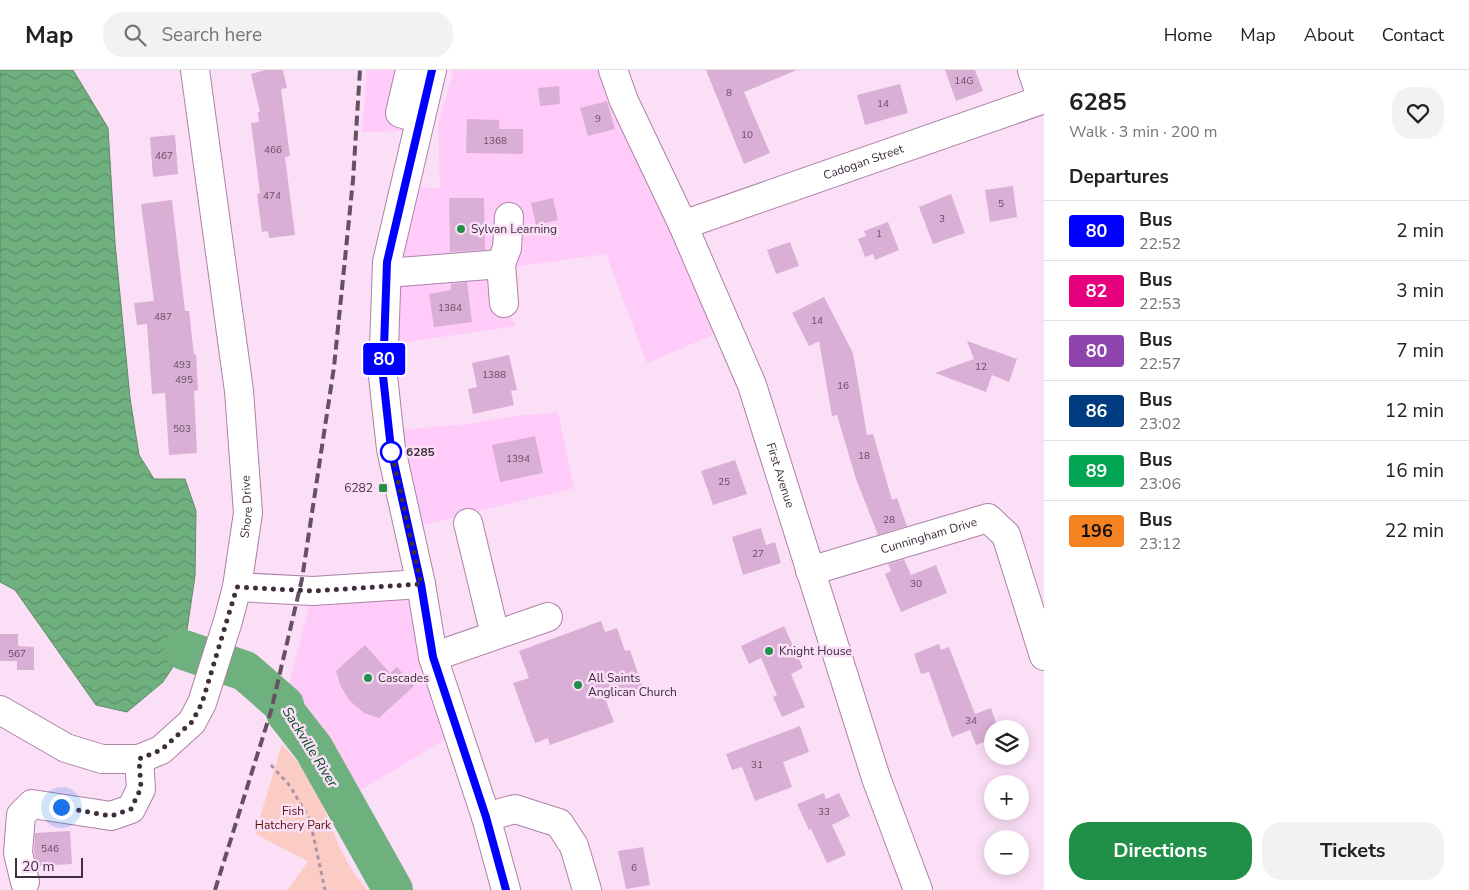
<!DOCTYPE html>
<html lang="en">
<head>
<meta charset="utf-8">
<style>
  :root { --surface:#fff; --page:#f2f2f2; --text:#222; --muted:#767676; --line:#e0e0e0; --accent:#208f47 }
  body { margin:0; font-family:"Nunito Sans",sans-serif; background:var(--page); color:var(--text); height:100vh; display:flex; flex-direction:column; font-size:19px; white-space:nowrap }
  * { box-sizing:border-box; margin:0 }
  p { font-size:16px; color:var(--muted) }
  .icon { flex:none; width:28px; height:28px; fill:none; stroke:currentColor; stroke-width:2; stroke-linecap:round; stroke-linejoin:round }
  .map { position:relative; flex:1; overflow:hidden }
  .panel { display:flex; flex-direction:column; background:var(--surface); width:425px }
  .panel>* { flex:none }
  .badge { padding:0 10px; border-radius:4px; font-size:18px; line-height:32px }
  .tools { position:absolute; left:984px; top:650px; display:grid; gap:10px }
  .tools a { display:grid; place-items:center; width:45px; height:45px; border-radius:50%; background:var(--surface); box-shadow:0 2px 12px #0003; font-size:25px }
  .scale { position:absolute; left:15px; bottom:12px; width:68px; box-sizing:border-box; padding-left:5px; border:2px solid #402e3e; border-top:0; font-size:14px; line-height:18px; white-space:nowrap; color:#402e3e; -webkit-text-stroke:4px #fbdff7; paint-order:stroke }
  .you { position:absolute; width:25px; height:25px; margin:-12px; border:4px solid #fff; border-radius:50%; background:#1a73e8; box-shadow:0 0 0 8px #1a73e833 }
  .map>.badge { position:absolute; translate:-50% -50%; box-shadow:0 0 0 2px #fff }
  h2 { padding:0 25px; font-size:19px; line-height:45px }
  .round { display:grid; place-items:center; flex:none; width:52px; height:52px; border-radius:20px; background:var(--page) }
  .head { display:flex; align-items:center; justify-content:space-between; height:85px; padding:0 25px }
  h1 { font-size:24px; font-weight:700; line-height:38px }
  .primary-button { display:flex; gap:10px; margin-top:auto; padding:10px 25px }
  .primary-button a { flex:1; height:58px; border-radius:20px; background:var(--accent); color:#fff; font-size:20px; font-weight:700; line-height:58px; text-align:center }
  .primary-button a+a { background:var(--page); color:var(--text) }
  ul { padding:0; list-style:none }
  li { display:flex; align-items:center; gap:15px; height:60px; padding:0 25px; border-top:1px solid var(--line) }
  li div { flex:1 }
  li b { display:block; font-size:19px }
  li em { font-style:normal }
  li .badge { min-width:55px; font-weight:700; text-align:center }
  header { display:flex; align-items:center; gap:30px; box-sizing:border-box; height:70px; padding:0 25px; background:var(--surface); border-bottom:1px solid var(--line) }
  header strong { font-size:24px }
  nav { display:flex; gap:28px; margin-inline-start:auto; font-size:18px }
  .search { width:350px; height:45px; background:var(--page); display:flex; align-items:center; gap:12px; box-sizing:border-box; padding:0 18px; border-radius:20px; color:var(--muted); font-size:19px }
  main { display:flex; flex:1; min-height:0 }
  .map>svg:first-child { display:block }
  .built { fill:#ffccf9 }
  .park { fill:#fbccc3 }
  .water { fill:url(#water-waves); stroke:#618a6b }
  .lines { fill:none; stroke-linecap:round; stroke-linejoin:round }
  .river { stroke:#6fb17e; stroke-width:40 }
  .building { fill:#daafd5 }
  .minor-casing { stroke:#ac82a7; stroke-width:30 }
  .major-casing { stroke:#ac82a7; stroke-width:30 }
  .path { stroke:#aa93a7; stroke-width:3; stroke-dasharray:4 4; stroke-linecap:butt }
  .minor { stroke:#fff; stroke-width:28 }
  .major { stroke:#fff; stroke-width:28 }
  .rail { stroke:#655162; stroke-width:4; stroke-dasharray:10 5; stroke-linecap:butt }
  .line-casing { stroke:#fff; stroke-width:11 }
  .line { stroke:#00f; stroke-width:8 }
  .walk { stroke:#402e3e; stroke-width:5; stroke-dasharray:0 9 }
  .poi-dot { fill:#208f47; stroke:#fbdff7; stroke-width:2 }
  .stop-dot { fill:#fff; stroke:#00f; stroke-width:2.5 }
  .labels { text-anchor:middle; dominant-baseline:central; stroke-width:5; stroke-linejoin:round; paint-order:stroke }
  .number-label { font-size:10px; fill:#664e64 }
  .street-label { font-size:12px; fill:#402e3e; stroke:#fbdff7 }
  .poi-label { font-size:12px; fill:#402e3e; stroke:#fbdff7; text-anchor:start }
  .stop-label { font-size:12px; font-weight:bold; fill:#402e3e; stroke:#fbdff7; text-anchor:start }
  .park-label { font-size:12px; fill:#5b130b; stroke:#fbdff7 }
  .water-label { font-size:14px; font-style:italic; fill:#005021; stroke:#fbdff7 }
</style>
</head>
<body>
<header>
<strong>Map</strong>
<div class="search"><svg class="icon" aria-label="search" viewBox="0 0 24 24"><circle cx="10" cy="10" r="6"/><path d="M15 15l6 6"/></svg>Search here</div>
<nav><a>Home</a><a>Map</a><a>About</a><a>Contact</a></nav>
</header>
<main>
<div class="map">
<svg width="1044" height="820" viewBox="0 0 1044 820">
  <defs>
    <pattern id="water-waves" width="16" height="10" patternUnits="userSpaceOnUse" patternTransform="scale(1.25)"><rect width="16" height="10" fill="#6fb17e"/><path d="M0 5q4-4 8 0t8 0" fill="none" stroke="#5d9069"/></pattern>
  </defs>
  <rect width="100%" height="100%" fill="#fbdff7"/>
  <g class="built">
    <polygon points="367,0 421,0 403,61 362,62"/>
    <polygon points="454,0 606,0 720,262 647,293 606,184 499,199 503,234 516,256 373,277 391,116 440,118 438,54"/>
    <polygon points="558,342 574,418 407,459 386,361 468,354 505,347"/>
    <polygon points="421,514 457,662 343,731 314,679 286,643 284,635 313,521"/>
  </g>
  <polygon class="park" points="282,674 312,709 340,778 353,802 367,820 288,820 308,791 255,764"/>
  <polygon class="water" points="0,0 73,0 108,58 115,173 130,328 139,385 154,409 185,409 196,441 195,506 184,580 163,612 127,642 96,635 15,520 0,512"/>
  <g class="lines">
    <polyline class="river" points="184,580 245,601 284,635 286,643 314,679 393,820"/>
  </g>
  <g class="building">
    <polygon points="265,0 283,0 287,18 281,19 290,86 285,87 295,165 269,168 268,161 262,162 257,124 260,123 251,53 259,52 258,42 260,42 251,4"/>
    <polygon points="706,0 797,0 744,22 770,83 744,94"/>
    <polygon points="945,0 975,0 983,21 956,31"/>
    <polygon points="900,14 908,43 865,55 857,25"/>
    <polygon points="559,16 560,34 540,36 538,18"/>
    <polygon points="607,31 615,59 588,66 580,38"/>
    <polygon points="467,49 499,50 499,59 523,59 523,84 466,83"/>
    <polygon points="175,65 178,104 153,107 150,67"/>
    <polygon points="1013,116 1017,147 990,152 985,120"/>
    <polygon points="951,124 965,163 933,174 919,137"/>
    <polygon points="449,128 484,128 485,180 450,182"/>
    <polygon points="553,128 558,150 536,155 531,133"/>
    <polygon points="172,130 185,241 189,241 194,285 196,284 198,320 194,321 197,383 169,385 165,323 152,324 147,254 137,255 134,233 154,231 141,134"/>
    <polygon points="888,152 899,180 875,190 873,184 865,187 858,169 866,166 864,161"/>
    <polygon points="790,172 799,196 776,204 767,180"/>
    <polygon points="467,212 472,252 434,257 429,224 451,220 451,214"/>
    <polygon points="824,227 853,283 867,365 873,364 892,430 897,428 907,456 878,465 856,409 837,345 832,346 819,271 809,276 792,243"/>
    <polygon points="967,271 1017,289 1009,312 992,305 986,322 935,303 974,289"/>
    <polygon points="509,285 517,320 511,321 514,335 473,344 468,319 477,317 472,293"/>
    <polygon points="535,366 543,403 500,412 492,375"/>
    <polygon points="735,390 747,424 713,435 701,401"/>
    <polygon points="761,458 766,475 775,472 781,493 743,505 732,467"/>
    <polygon points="904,489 911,505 936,495 947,523 901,542 885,504 891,501 888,494"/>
    <polygon points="601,551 605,562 617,558 625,581 630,580 643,618 606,631 614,652 550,675 548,668 535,673 513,613 529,608 519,581"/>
    <polygon points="784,556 803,598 791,604 805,637 782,647 773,627 777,625 761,588 749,594 741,576"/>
    <polygon points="0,564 18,564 18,576 34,577 34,600 17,600 17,591 0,591"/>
    <polygon points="939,574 941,580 949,577 975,644 991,638 998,659 992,659 992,669 976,675 970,660 952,667 929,602 921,604 914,584"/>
    <polygon points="365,575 390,603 397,597 414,616 379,648 364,643 350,631 341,617 336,601"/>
    <polygon points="800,656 809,682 783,692 792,717 755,731 742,697 732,700 726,684"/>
    <polygon points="824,723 826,729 839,723 850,746 832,755 846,785 827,793 811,759 809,760 797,734"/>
    <polygon points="70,761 72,794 37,796 34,782 35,763"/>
    <polygon points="643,777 650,815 626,819 618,781"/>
  </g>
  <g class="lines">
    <defs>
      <g id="minor">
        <polyline points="410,0 400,43 420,49"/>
        <path id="s1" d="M613,0L624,31L683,155L752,315L876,708L918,820"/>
        <polyline points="1032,0 1042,30"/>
        <path id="s2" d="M683,155L1044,29"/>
        <polyline points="387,203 501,194"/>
        <polyline points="504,233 501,194 507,178 509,147"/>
        <polyline points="468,453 495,565"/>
        <path id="s3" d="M810,501L988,448L1006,465L1044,586"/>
        <polyline points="237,517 313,521 421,514"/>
        <polyline points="433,587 548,547"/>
        <path id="s4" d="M0,640L66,678L102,689H139L161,680L192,652L202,633L228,551L237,517L248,443L239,321L195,0"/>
        <polyline points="486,747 515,739 559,753 574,776 587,820"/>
        <polyline points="25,812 18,783 21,745 32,734 111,746 131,739 141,719 139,689"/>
      </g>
      <polyline id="major" points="432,0 387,192 383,306 391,379 421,514 433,587 486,747 506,820"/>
    </defs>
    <use href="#minor" class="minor-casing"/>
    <use href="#major" class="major-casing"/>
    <polyline class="path" points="271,695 290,716 310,750 325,820"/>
    <use href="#minor" class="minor"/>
    <use href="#major" class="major"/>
    <polyline class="rail" points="215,820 271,641 302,509 334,297 353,110 360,0"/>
  </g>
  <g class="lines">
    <defs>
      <polyline id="line" points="432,0 387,192 383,306 391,379 421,514 433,587 486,747 506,820"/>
    </defs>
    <use href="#line" class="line-casing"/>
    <use href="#line" class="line"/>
    <polyline class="walk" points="61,737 111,746 131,739 141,718 139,689 161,680 192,652 202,633 237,517 313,521 421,514 391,379 391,382"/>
  </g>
  <g class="poi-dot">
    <circle cx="461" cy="159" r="5"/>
    <rect x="378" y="413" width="10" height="10" rx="2.5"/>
    <circle cx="769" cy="581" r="5"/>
    <circle cx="368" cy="608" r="5"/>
    <circle cx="578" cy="615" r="5"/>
  </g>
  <circle class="stop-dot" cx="391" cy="382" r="10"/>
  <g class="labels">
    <g class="number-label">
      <text x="964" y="11">14G</text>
      <text x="729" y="23">8</text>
      <text x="883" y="34">14</text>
      <text x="598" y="49">9</text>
      <text x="747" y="65">10</text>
      <text x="495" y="71">1368</text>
      <text x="273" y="80">466</text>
      <text x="164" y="86">467</text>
      <text x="272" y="126">474</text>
      <text x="1001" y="134">5</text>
      <text x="942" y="149">3</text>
      <text x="879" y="164">1</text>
      <text x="450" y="238">1384</text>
      <text x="163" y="247">487</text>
      <text x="817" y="251">14</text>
      <text x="182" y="295">493</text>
      <text x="981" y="297">12</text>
      <text x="494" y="305">1388</text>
      <text x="184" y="310">495</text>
      <text x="843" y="316">16</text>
      <text x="182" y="359">503</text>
      <text x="864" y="386">18</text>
      <text x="518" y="389">1394</text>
      <text x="724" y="412">25</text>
      <text x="889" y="450">28</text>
      <text x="758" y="484">27</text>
      <text x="916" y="514">30</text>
      <text x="17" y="584">567</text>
      <text x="971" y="651">34</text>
      <text x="757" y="695">31</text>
      <text x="824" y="742">33</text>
      <text x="50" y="779">546</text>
      <text x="634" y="798">6</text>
    </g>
    <g class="street-label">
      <text stroke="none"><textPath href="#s2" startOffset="191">Cadogan Street</textPath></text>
      <text stroke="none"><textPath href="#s1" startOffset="439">First Avenue</textPath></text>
      <text stroke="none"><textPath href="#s4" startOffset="440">Shore Drive</textPath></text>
      <text stroke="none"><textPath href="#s3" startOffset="124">Cunningham Drive</textPath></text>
    </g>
    <g class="poi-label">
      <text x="471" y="159">Sylvan Learning</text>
      <text x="373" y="418" text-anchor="end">6282</text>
      <text x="779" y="581">Knight House</text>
      <text x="378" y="608">Cascades</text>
      <text x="588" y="608">All Saints<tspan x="588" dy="14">Anglican Church</tspan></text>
    </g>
    <g class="stop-label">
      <text x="406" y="382">6285</text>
    </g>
    <g class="park-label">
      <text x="293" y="741">Fish<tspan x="293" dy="14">Hatchery Park</tspan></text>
    </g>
    <g class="water-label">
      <text transform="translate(310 677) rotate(58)">Sackville River</text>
    </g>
  </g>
</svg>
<div class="tools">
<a><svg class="icon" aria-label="layers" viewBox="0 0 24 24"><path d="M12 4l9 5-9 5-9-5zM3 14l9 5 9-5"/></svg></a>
<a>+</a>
<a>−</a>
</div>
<div class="scale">20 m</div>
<div class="you" style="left:61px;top:737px"></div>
<b class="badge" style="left:384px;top:289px;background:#00f;color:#fff">80</b>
</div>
<section class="panel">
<div class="head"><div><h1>6285</h1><p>Walk · 3 min · 200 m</p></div><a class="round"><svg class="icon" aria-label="heart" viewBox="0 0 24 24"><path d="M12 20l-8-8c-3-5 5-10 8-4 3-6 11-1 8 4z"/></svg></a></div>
<h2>Departures</h2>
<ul>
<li><span class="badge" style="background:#00f;color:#fff">80</span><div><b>Bus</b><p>22:52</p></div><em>2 min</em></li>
<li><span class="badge" style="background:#e6007e;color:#fff">82</span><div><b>Bus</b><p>22:53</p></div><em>3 min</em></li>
<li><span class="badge" style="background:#8e44ad;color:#fff">80</span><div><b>Bus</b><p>22:57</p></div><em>7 min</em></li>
<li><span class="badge" style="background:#003b80;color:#fff">86</span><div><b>Bus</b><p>23:02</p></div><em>12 min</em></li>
<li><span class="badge" style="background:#00a651;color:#fff">89</span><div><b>Bus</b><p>23:06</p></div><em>16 min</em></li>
<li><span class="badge" style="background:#f58220;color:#111">196</span><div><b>Bus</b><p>23:12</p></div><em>22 min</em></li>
</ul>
<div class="primary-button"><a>Directions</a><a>Tickets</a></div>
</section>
</main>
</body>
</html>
